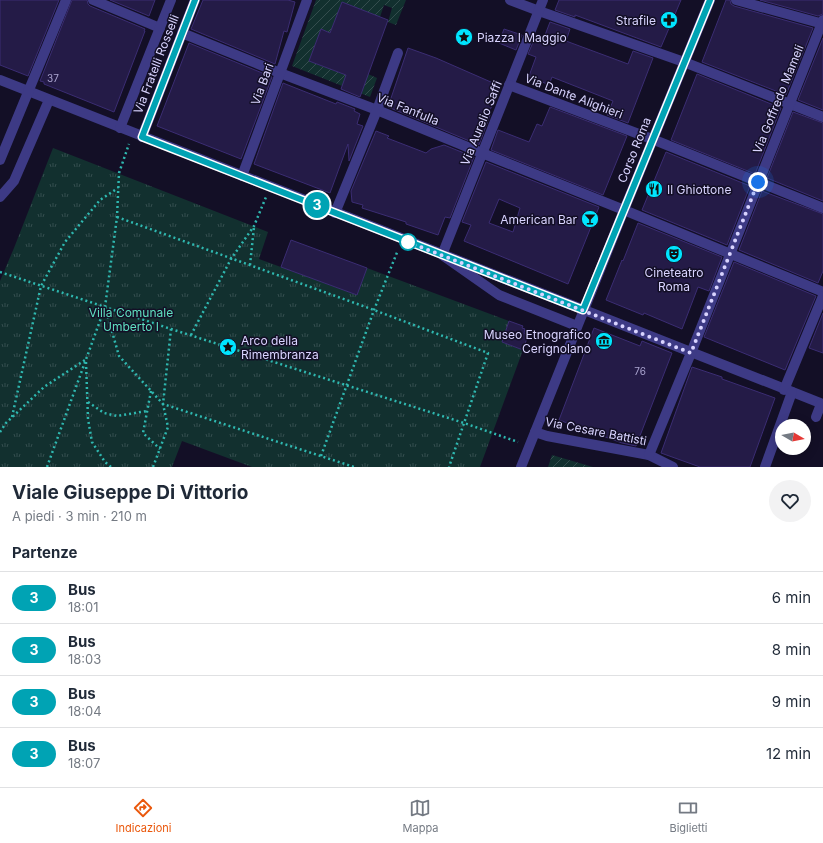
<!DOCTYPE html>
<html lang="it">
<head>
<meta charset="utf-8">
<style>
  :root { --surface:#fff; --page:#f2f2f3; --text:#1f2937; --muted:#747a83; --line:#e0e1e3; --accent:#ea580c }
  body { margin:0; font-family:Inter,sans-serif; background:var(--page); color:var(--text); height:100vh; display:flex; flex-direction:column; font-size:15px; white-space:nowrap }
  * { box-sizing:border-box; margin:0 }
  p { font-size:13px; color:var(--muted) }
  .icon { flex:none; width:22px; height:22px; fill:none; stroke:currentColor; stroke-width:2; stroke-linecap:round; stroke-linejoin:round }
  .map { position:relative; height:467px; overflow:hidden }
  .panel { display:flex; flex-direction:column; background:var(--surface); flex:1 }
  .panel>* { flex:none }
  .badge { padding:0 8px; border-radius:13px; font-size:14px; line-height:26px }
  .needle { width:26px; rotate:100deg }
  .tools { position:absolute; left:775px; top:419px; display:grid; gap:8px }
  .tools a { display:grid; place-items:center; width:36px; height:36px; border-radius:50%; background:var(--surface); box-shadow:0 2px 10px #0003; font-size:20px }
  .you { position:absolute; width:20px; height:20px; margin:-10px; border:3px solid #fff; border-radius:50%; background:#1a73e8; box-shadow:0 0 0 6px #1a73e833 }
  .map>.badge { position:absolute; translate:-50% -50%; box-shadow:0 0 0 2px #fff }
  h2 { padding:0 12px; font-size:15px; line-height:36px }
  .round { display:grid; place-items:center; flex:none; width:42px; height:42px; border-radius:21px; background:var(--page) }
  .summary { display:flex; align-items:center; justify-content:space-between; height:68px; padding:0 12px }
  h1 { font-size:19px; font-weight:700; line-height:30px }
  ul { padding:0; list-style:none }
  li { display:flex; align-items:center; gap:12px; height:52px; padding:0 12px; border-top:1px solid var(--line) }
  li div { flex:1 }
  li b { display:block; font-size:15px }
  li em { font-style:normal }
  li .badge { min-width:44px; font-weight:700; text-align:center }
  .tab-bar { display:flex; justify-content:space-around; align-items:center; height:56px; border-top:1px solid var(--line); background:var(--surface); font-size:11px; color:var(--muted) }
  .tab-bar a { display:grid; justify-items:center; gap:2px }
  .tab-bar .on { color:var(--accent) }
  .map>svg:first-child { display:block }
  .park { fill:url(#park-tufts) }
  .garden { fill:url(#garden-furrows) }
  .building { fill:#241b47; stroke:#3b2d73; fill-rule:evenodd }
  .lines { fill:none; stroke-linecap:round; stroke-linejoin:round }
  .path { stroke:#2fb8b0; stroke-width:2.5; stroke-dasharray:2 3; stroke-linecap:butt }
  .minor { stroke:#3d3a85; stroke-width:10 }
  .line-casing { stroke:#fff; stroke-width:9 }
  .line { stroke:#00a3b4; stroke-width:6 }
  .walk { stroke:#d9d4ff; stroke-width:4; stroke-dasharray:0 7.2 }
  .stop-dot { fill:#fff; stroke:#00a3b4; stroke-width:2 }
  .labels { text-anchor:middle; dominant-baseline:central; stroke-width:3; stroke-linejoin:round; paint-order:stroke }
  .number-label { font-size:10px; fill:#aca6d1 }
  .poi-label { font-size:12px; fill:#d9d4ff; stroke:#130f26; text-anchor:end }
  .street-label { font-size:12px; fill:#d9d4ff; stroke:#130f26 }
  .park-label { font-size:12px; fill:#5fe0c0; stroke:#130f26 }
</style>
</head>
<body>
<div class="map">
<svg width="823" height="467" viewBox="0 0 823 467">
  <defs>
    <pattern id="park-tufts" width="24" height="20" patternUnits="userSpaceOnUse"><rect width="24" height="20" fill="#12302f"/><path d="M3 7l-1-3M5 7V3M7 7l1-3M15 17l-1-3M17 17v-4M19 17l1-3" fill="none" stroke="#344d4e"/></pattern>
    <pattern id="garden-furrows" width="10" height="10" patternUnits="userSpaceOnUse"><rect width="10" height="10" fill="#12302f"/><path d="M-1 1l2-2M0 10L10 0M9 11l2-2" fill="none" stroke="#344d4e"/></pattern>
  </defs>
  <rect width="100%" height="100%" fill="#130f26"/>
  <polygon class="park" points="53,148 268,232 259,259 357,295 367,268 509,321 502,342 523,350 480,467 252,467 182,441 172,467 0,467 0,281 14,248"/>
  <g class="garden">
    <polygon points="316,0 406,0 396,25 388,22 392,8 384,5 380,17 342,2 330,33 321,29 309,61 346,75 362,90 368,74 377,78 370,97 292,66"/>
    <polygon points="552,455 593,467 548,467"/>
  </g>
  <g class="building">
    <polygon points="0,0 59,0 28,76 0,65"/>
    <polygon points="72,0 87,0 88,4 90,6 145,29 144,31 145,31 114,112 44,84 44,82 40,81"/>
    <polygon points="110,0 155,0 149,16"/>
    <polygon points="203,0 288,0 295,2 287,32 284,31 275,64 191,29"/>
    <polygon points="559,0 681,0 661,47 575,15 575,17 555,10"/>
    <polygon points="726,0 730,0 731,4 734,6 813,28 786,95 702,62"/>
    <polygon points="760,0 823,0 823,14 818,16"/>
    <polygon points="342,2 388,20 360,97 341,89 346,75 309,61 321,29 330,33"/>
    <polygon points="550,22 570,29 566,41 628,64 633,51 653,58 628,123 607,115 613,101 552,77 549,85 529,76 536,57 528,54 534,40 542,43"/>
    <polygon points="504,29 522,35 516,50 499,43"/>
    <polygon points="823,38 823,110 798,100"/>
    <polygon points="189,43 272,77 241,159 157,126"/>
    <polygon points="408,48 436,58 500,86 488,115 490,115 479,145 388,107"/>
    <polygon points="697,74 781,108 755,174 671,140"/>
    <polygon points="283,83 336,104 337,102 355,109 354,111 360,114 357,124 363,126 349,161 348,144 330,193 254,164"/>
    <polygon points="550,107 627,136 603,195 491,150 498,130 529,142 537,124 542,126"/>
    <polygon points="793,112 823,123 823,201 767,178"/>
    <polygon points="376,131 389,136 387,138 426,153 431,149 444,145 474,157 450,218 445,217 438,235 406,224 406,222 362,208 363,205 352,202 351,191"/>
    <polygon points="666,152 750,186 727,245 642,210"/>
    <path d="M486,162L599,207L568,284L464,241L471,225L462,222ZM499,199L520,208L513,232L489,223Z"/>
    <polygon points="762,191 823,214 823,271 818,283 739,250"/>
    <polygon points="638,223 722,257 709,291 698,287 682,329 644,313 643,315 606,300 622,260 623,261"/>
    <polygon points="291,240 367,268 357,295 281,267"/>
    <polygon points="734,262 816,296 785,370 704,337"/>
    <polygon points="823,313 823,353 809,348"/>
    <polygon points="509,321 523,326 522,328 525,329 524,333 528,335 523,350 502,342"/>
    <polygon points="594,328 640,346 642,341 672,353 636,446 622,443 559,420"/>
    <polygon points="692,367 722,377 722,379 775,398 750,467 700,467 661,453"/>
  </g>
  <g class="lines">
    <g class="path">
      <polyline points="117,217 374,310 488,353 449,467"/>
      <polyline points="250,265 254,227"/>
      <polyline points="0,272 171,329 464,423 518,442"/>
      <polyline points="105,307 119,356 163,404 354,467"/>
      <polyline points="191,335 231,259 254,226 266,197"/>
      <polyline points="86,362 88,419 92,442 105,462 111,467"/>
      <polyline points="151,391 143,433 160,449"/>
      <polyline points="88,402 104,413 117,416 147,411"/>
      <polyline points="12,417 41,286 65,242 100,200 118,188"/>
      <polyline points="0,432 6,423 44,387 85,360"/>
      <polyline points="321,456 374,310 398,250"/>
      <polyline points="47,467 105,307 117,217 119,173 129,144"/>
      <polyline points="153,467 168,427 163,404 171,329"/>
    </g>
    <g class="minor">
      <polyline points="93,0 160,28"/>
      <polyline points="510,0 539,11 684,62 823,117"/>
      <polyline points="543,0 442,255 499,295 577,326"/>
      <polyline points="736,0 823,24"/>
      <polyline points="182,33 280,73 377,110 482,153 624,210 823,292"/>
      <polyline points="0,80 823,404"/>
      <polyline points="509,85 652,139 823,208"/>
      <polyline points="120,128 171,0"/>
      <polyline points="142,137 195,0"/>
      <polyline points="0,160 66,0"/>
      <polyline points="242,176 307,0"/>
      <polyline points="0,197 14,181 49,100"/>
      <polyline points="335,213 377,110 398,53"/>
      <polyline points="784,390 823,296"/>
      <polyline points="816,417 821,404"/>
      <polyline points="535,432 547,436 649,455 673,467"/>
      <polyline points="649,455 691,353 823,20"/>
      <polyline points="521,467 624,210 710,0"/>
      <polyline points="765,467 792,392"/>
    </g>
  </g>
  <g class="lines">
    <defs>
      <polyline id="line" points="195,0 142,137 583,310 710,0"/>
    </defs>
    <use href="#line" class="line-casing"/>
    <use href="#line" class="line"/>
    <polyline class="walk" points="408,242 691,353 758,182"/>
  </g>
  <defs>
    <symbol id="pharmacy-disc" viewBox="-11 -11 22 22"><circle r="9.5" fill="#00e5ff" stroke="#130f26"/><path d="M-2-6h4v4h4v4h-4v4h-4v-4h-4v-4h4Z" fill="#111"/></symbol>
    <symbol id="sight-disc" viewBox="-11 -11 22 22"><circle r="9.5" fill="#00e5ff" stroke="#130f26"/><path d="M0-6L1.8-2.2L6-1.7L2.9 1.2L3.7 5.4L0 3.3L-3.7 5.4L-2.9 1.2L-6-1.7L-1.8-2.2Z" fill="#111"/></symbol>
    <symbol id="restaurant-disc" viewBox="-11 -11 22 22"><circle r="9.5" fill="#00e5ff" stroke="#130f26"/><path d="M-5-6h1v4h1v-4h1v4h1v-4h1v5L-1.5 .5V6h-2V.5L-5-1ZM5-6V6H3V1.5H1.5Q1.5-4 5-6Z" fill="#111"/></symbol>
    <symbol id="bar-disc" viewBox="-11 -11 22 22"><circle r="9.5" fill="#00e5ff" stroke="#130f26"/><path d="M-6-5H6L.8 .8V4.5H3.5V6h-7V4.5H-.8V.8Z" fill="#111"/></symbol>
    <symbol id="theatre-disc" viewBox="-11 -11 22 22"><circle r="9.5" fill="#00e5ff" stroke="#130f26"/><path d="M-5-5.5Q0-4 5-5.5V0Q5 5 0 6Q-5 5-5 0ZM-3.3-2.5H-1v1.5H-3.3ZM1-2.5H3.3v1.5H1ZM-2.8 1Q0 5.5 2.8 1Z" fill="#111"/></symbol>
    <symbol id="museum-disc" viewBox="-11 -11 22 22"><circle r="9.5" fill="#00e5ff" stroke="#130f26"/><path d="M0-6L6-3V-2H-6V-3ZM-5-1h2V3h-2ZM-1-1h2V3h-2ZM3-1h2V3H3ZM-6 4H6V6H-6Z" fill="#111"/></symbol>
  </defs>
  <g fill-rule="evenodd">
    <use href="#pharmacy-disc" x="659" y="10" width="20" height="20"/>
    <use href="#sight-disc" x="454" y="27" width="20" height="20"/>
    <use href="#restaurant-disc" x="644" y="179" width="20" height="20"/>
    <use href="#bar-disc" x="580" y="209" width="20" height="20"/>
    <use href="#theatre-disc" x="664" y="244" width="20" height="20"/>
    <use href="#museum-disc" x="594" y="331" width="20" height="20"/>
    <use href="#sight-disc" x="218" y="337" width="20" height="20"/>
  </g>
  <circle class="stop-dot" cx="408" cy="242" r="8"/>
  <g class="labels">
    <g class="number-label">
      <text x="53" y="78">37</text>
      <text x="640" y="371">76</text>
    </g>
    <g class="poi-label">
      <text x="656" y="20">Strafile</text>
      <text x="477" y="37" text-anchor="start">Piazza I Maggio</text>
      <text x="667" y="189" text-anchor="start">Il Ghiottone</text>
      <text x="577" y="219">American Bar</text>
      <text x="674" y="272" text-anchor="middle">Cineteatro<tspan x="674" dy="14">Roma</tspan></text>
      <text x="591" y="334">Museo Etnografico<tspan x="591" dy="14">Cerignolano</tspan></text>
      <text x="241" y="340" text-anchor="start">Arco della<tspan x="241" dy="14">Rimembranza</tspan></text>
    </g>
    <g class="street-label">
      <text transform="translate(156 64) rotate(-69)">Via Fratelli Rosselli</text>
      <text transform="translate(262 84) rotate(-70)">Via Bari</text>
      <text transform="translate(574 96) rotate(21)">Via Dante Alighieri</text>
      <text transform="translate(778 99) rotate(-68)">Via Goffredo Mameli</text>
      <text transform="translate(408 109) rotate(22)">Via Fanfulla</text>
      <text transform="translate(481 123) rotate(-68)">Via Aurelio Saffi</text>
      <text transform="translate(634 150) rotate(-68)">Corso Roma</text>
      <text transform="translate(596 431) rotate(11)">Via Cesare Battisti</text>
    </g>
    <g class="park-label">
      <text x="131" y="312">Villa Comunale<tspan x="131" dy="14">Umberto I</tspan></text>
    </g>
  </g>
</svg>
<div class="tools">
<a><svg class="needle" viewBox="-14 -14 28 28"><path d="M0-13l5 13h-10z" fill="#e53935"/><path d="M0 13l5-13h-10z" fill="#747a83"/></svg></a>
</div>
<div class="you" style="left:758px;top:182px"></div>
<b class="badge" style="left:317px;top:205px;background:#00a3b4;color:#fff">3</b>
</div>
<section class="panel">
<div class="summary"><div><h1>Viale Giuseppe Di Vittorio</h1><p>A piedi · 3 min · 210 m</p></div><a class="round"><svg class="icon" aria-label="heart" viewBox="0 0 24 24"><path d="M12 20l-8-8c-3-5 5-10 8-4 3-6 11-1 8 4z"/></svg></a></div>
<h2>Partenze</h2>
<ul>
<li><span class="badge" style="background:#00a3b4;color:#fff">3</span><div><b>Bus</b><p>18:01</p></div><em>6 min</em></li>
<li><span class="badge" style="background:#00a3b4;color:#fff">3</span><div><b>Bus</b><p>18:03</p></div><em>8 min</em></li>
<li><span class="badge" style="background:#00a3b4;color:#fff">3</span><div><b>Bus</b><p>18:04</p></div><em>9 min</em></li>
<li><span class="badge" style="background:#00a3b4;color:#fff">3</span><div><b>Bus</b><p>18:07</p></div><em>12 min</em></li>
</ul>
</section>
<nav class="tab-bar">
<a class="on"><svg class="icon" aria-label="directions" viewBox="0 0 24 24"><path d="M12 3l9 9-9 9-9-9zM9 14v-3h6M13 9l2 2-2 2"/></svg>Indicazioni</a>
<a><svg class="icon" aria-label="map" viewBox="0 0 24 24"><path d="M3 6l6-2 6 2 6-2v14l-6 2-6-2-6 2zM9 4v14M15 6v14"/></svg>Mappa</a>
<a><svg class="icon" aria-label="tickets" viewBox="0 0 24 24"><path d="M3 7h18v10H3zM15 7v10"/></svg>Biglietti</a>
</nav>
</body>
</html>
